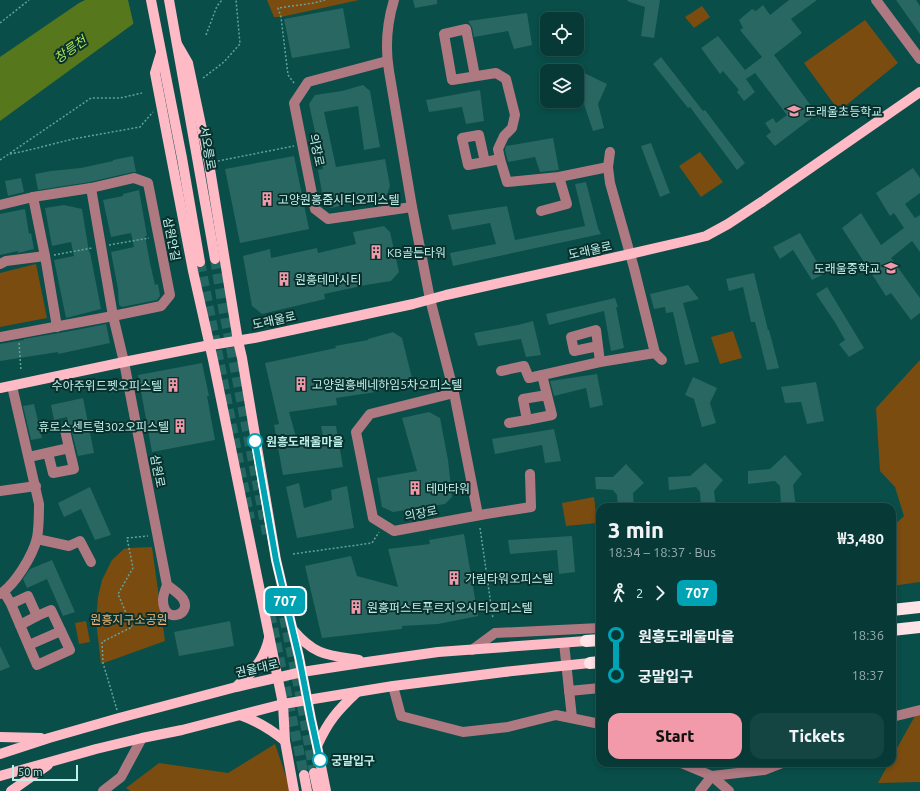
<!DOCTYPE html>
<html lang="en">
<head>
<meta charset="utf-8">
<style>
  :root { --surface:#073a37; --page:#154542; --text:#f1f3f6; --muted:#98adad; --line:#285452; --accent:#f39aaa }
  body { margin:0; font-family:Ubuntu,"Noto Sans KR",sans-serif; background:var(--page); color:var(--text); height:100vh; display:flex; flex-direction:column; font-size:15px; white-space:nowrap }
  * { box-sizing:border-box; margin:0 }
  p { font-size:13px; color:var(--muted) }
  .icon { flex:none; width:22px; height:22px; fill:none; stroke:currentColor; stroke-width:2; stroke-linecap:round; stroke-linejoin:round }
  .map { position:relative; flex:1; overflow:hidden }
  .details { position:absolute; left:596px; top:503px; width:300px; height:264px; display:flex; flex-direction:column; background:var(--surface); border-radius:12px; box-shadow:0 2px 6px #0003,0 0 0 1px var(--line) }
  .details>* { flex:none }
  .badge { padding:0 8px; border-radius:6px; font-size:14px; line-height:26px }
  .controls { position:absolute; left:540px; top:12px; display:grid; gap:8px }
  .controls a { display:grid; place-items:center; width:44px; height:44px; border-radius:8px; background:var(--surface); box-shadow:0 2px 6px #0003,0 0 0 1px var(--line); font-size:20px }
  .scale { position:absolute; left:12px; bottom:10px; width:66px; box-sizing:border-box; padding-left:4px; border:2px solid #bdf0ea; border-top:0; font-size:11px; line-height:14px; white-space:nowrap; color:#bdf0ea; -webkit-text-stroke:3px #0a302d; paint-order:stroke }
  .map>.badge { position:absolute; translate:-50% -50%; box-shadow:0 0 0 2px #fff }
  .legs { display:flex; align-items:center; gap:6px; height:44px; padding:0 12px; font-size:13px }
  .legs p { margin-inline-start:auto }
  .headline { display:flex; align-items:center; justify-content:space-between; height:68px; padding:0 12px }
  h1 { font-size:22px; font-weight:800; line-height:30px }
  .primary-button { display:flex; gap:8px; margin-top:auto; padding:8px 12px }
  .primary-button a { flex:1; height:46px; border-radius:12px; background:var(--accent); color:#111; font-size:16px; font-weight:800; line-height:46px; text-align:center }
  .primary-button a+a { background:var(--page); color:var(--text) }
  ul { padding:0 12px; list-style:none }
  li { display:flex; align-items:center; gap:14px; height:40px; font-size:15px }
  li i { display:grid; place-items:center; width:6px; height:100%; margin:0 5px; background:currentColor }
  li i::after { content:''; width:10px; height:10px; margin:-5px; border:3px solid; border-radius:50%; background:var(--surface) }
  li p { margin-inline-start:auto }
  li:first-child i { background:linear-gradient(#0000 50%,currentColor 0) }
  li:last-child i { background:linear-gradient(currentColor 50%,#0000 0) }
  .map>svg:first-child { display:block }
  .green { fill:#7a4c10 }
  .water { fill:#56771c }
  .pier { fill:#094e49 }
  .building { fill:#296762 }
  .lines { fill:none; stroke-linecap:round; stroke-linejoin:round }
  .major-tunnel { stroke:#246661; stroke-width:10; stroke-dasharray:10 5; stroke-linecap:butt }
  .path { stroke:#66a29c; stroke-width:1.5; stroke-dasharray:2 2; stroke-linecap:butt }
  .minor { stroke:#af7982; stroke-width:10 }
  .major { stroke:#febbc6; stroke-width:10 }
  .highway { stroke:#ffe3e7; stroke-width:12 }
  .line-1-casing { stroke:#fff; stroke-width:9 }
  .line-1 { stroke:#00a3b4; stroke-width:6 }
  .stop-1-dot { fill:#fff; stroke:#00a3b4; stroke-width:2 }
  .labels { text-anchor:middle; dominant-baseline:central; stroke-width:4; stroke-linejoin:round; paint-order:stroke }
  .poi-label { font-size:12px; fill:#bdf0ea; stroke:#0a302d; text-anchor:start }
  .street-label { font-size:12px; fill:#bdf0ea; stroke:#0a302d }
  .stop-label { font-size:12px; font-weight:bold; fill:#bdf0ea; stroke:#0a302d; text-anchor:start }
  .park-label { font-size:12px; fill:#f4b774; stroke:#0a302d }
  .water-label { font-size:13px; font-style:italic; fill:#afe856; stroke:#0a302d }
</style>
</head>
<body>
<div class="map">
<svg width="920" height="791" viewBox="0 0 920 791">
  <rect width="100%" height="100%" fill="#094e49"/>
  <g class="green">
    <polygon points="267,0 359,0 281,17 274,17"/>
    <polygon points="702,6 710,17 694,28 685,17"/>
    <polygon points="865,20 898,63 839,111 804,63"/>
    <polygon points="700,152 723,182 701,197 679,166"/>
    <polygon points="36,264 47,318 0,327 0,273"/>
    <polygon points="733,331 742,358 720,364 711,337"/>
    <polygon points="920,360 920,582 892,586 892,527 904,516 895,487 880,471 876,408"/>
    <polygon points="594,497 597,523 566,526 562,503"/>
    <polygon points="152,547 165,641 101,664 96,621 98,597 102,580 112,560 124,549 129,548"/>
    <polygon points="86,621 90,642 79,644 75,623"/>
    <polygon points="920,707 920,782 878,783 889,763 892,763 892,757"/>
    <polygon points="275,744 291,791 130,791 126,788 159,763 228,773"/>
  </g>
  <polygon class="water" points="85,0 166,0 0,121 0,57 79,3"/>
  <polygon class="pier" points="128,0 168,0 167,2 134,26"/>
  <g class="building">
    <polygon points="413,0 437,0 437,4 415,8"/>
    <polygon points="628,0 660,0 654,38 641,36 645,7 627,1"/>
    <polygon points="789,0 817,0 791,19 802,33 774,55 817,114 775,146 766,136 771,132 765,123 773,118 776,123 787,115 755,73 746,79 755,92 744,101 737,92 739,90 723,71 720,74 701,48 718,36 745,70 762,57 740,30 743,28 739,20 752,9 756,11 763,5 770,15"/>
    <polygon points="896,0 916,0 920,6 920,34"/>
    <polygon points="343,8 350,48 292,58 284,19"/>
    <polygon points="527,13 532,45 514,49 508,31 474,37 472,27 468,21"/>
    <polygon points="661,57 703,111 705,110 745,163 737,170 690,107 688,108 653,64"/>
    <polygon points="582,72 607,84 598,104 604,128 593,131 583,101 561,109 559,101 577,101 577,88"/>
    <polygon points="363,85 370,91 380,147 364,150 358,106 324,112 336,167 385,159 390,186 387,195 331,208 324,204 318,170 323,169 309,104 315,95 342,91"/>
    <polygon points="480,90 484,121 466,124 462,107 429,112 426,100"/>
    <polygon points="553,138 559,170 540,172 535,157 508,162 505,150 506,146"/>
    <polygon points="651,143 670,193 660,197 641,146"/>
    <polygon points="133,156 136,172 133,172 90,182 38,190 35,174 51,171 81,168 113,161 113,160"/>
    <polygon points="294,156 309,229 240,243 225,169"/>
    <polygon points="913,168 920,178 920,193 905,204 915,218 920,215 920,252 912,241 891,258 920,298 920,313 911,320 891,293 886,296 842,228 861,213 881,245 904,228 894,213 890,216 876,193"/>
    <polygon points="21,178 24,192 8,196 5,181"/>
    <polygon points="586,182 598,228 601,234 453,266 450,253 496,244 490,223 452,230 448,215 507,206 515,240 585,226 575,184"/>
    <polygon points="139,190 147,236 145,236 150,263 155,285 158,284 160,296 157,300 122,307 119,305 118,289 111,252 134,247 131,233 111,237 103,200 123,196 123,194"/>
    <polygon points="64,205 82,209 89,252 90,252 101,309 66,318 54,260 74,256 71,242 52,246 45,208"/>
    <polygon points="25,209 29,234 31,233 34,249 18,253 18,251 0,255 0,214"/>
    <polygon points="384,226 390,232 399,272 391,281 366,285 324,294 325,299 262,314 252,306 243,256 270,249 271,258 317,248 318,253 356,244 353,232"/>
    <polygon points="800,233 824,274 812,280 793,250 780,259 773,247"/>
    <polygon points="754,273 768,330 769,330 779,368 767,370 755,322 751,322 743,287 729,291 726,279"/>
    <polygon points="688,285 699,299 683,303 699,362 685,365 673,312 666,313 665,307 654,309 650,294"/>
    <polygon points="827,287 864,348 849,357 839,344 845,340 836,324 816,294"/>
    <polygon points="615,298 618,307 616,307 624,348 611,351 604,311 549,325 546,314"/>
    <polygon points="533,321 541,355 526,357 521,339 478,346 474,333 518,325"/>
    <polygon points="106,324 110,343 58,354 58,352 0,361 0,344 24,340 24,339 76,330"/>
    <polygon points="393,332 402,338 412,378 409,384 376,391 376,392 336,398 337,405 289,412 298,444 324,441 321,426 336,426 343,467 283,475 274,425 279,424 265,363 336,348 335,346 368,340 368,339"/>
    <polygon points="202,363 209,396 207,396 215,440 152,452 138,375"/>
    <polygon points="597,374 603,405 590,408 586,388 554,396 550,381"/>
    <polygon points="693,377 717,388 710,403 716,423 702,427 694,399 685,395"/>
    <polygon points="816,382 824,421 807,424 801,402 785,403 781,387"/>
    <polygon points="83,398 94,453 78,456 71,429 68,424 67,417 54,420 51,405"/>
    <polygon points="34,404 42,438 31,440 23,406"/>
    <polygon points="429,412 440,418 448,460 452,497 445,504 393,512 382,507 377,478 417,471 402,418"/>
    <polygon points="554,429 561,461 545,463 542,445 495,454 492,439"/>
    <polygon points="785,455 802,474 793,485 796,507 781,507 780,486 775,481 748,484 748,471 770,469"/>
    <polygon points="705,463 723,480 714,491 716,507 701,507 700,492 696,487 669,490 668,477 690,476"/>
    <polygon points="626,464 644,483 633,493 634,507 618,507 617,495 613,490 596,489 595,477 613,477"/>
    <polygon points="299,483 304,508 332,500 331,490 347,486 354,528 297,538 286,487"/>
    <polygon points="90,487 111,535 95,540 81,509 64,517 58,503"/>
    <polygon points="464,534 478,616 438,624 402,626 402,629 322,638 305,566 351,556 357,576 398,587 388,549 430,544 429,540"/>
    <polygon points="572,536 575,572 559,574 557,550 510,554 508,540"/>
    <polygon points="52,560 75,612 63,616 47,579 27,588 23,579 30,569"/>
    <polygon points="230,621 234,646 179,656 174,632"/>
    <polygon points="0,646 10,667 0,671"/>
  </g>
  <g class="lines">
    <g class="major-tunnel">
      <polyline points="215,259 222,302 268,539"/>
      <polyline points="200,262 250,519"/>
      <polyline points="278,588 298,684 314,773"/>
      <polyline points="267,599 304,775"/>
    </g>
    <g class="path">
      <polyline points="0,23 29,0"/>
      <polyline points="206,35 217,6 222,0"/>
      <polyline points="203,78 224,62 240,44 236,0"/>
      <polyline points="294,83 288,75 281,17 278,8 314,3 325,0"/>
      <polyline points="10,154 25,151 73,139 140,127 153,112"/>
      <polyline points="0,160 91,98 120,98 142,93"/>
      <polyline points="218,161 294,146"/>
      <polyline points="109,245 149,238"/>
      <polyline points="54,255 92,248"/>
      <polyline points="19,343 21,371"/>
      <polyline points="480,528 493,619"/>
      <polyline points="293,554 372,543 379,532"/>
      <polyline points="117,710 103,663 102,642 132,627 118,594 133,568 127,538 148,536"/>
    </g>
    <g class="minor">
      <path d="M394,0C387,23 385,47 389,71L412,207L430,299L454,393L478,515"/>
      <polyline points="876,0 920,59"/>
      <polyline points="387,61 308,82 294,103 315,209 328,219 412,207"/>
      <polyline points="475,76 466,29 444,34 452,80 496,73 506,79 515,115 512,128 504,136 498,149 500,159 507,182 559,177 608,167"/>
      <polyline points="610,152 608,167 610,183 634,268 655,353 662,360"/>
      <polyline points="485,162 479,135 462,138 468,165 485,162 500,159"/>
      <path d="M91,188L113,316L124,362L167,585C165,590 163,595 163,600C163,625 193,615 183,599C180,594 172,589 167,585"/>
      <polyline points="33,197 45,256 57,327"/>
      <polyline points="0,205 33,197 91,188 134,178 148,183 170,295 161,306 113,316 0,337"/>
      <polyline points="541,211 567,204 559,177"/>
      <polyline points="0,264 6,261 45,256"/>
      <polyline points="598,346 574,351 571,337 596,330 600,362"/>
      <polyline points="501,371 524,366 529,378 600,362 655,353"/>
      <polyline points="542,375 552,415 527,420 523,399 547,395"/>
      <polyline points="454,393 370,414 356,432 373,518 394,531 486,514 531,507 530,474"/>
      <polyline points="509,423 527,420"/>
      <polyline points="65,430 69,448"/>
      <polyline points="29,457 69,448 74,469 53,473 48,453"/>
      <polyline points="0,491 36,486"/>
      <polyline points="37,539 69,546 80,541 91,562"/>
      <polyline points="4,592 11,604 37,665 70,650 51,610 37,616 28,596 11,604"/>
      <path d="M0,594C15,585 33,555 37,538C39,527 39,516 39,504L12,386"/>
      <polyline points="20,625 37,616"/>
      <polyline points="564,643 572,718"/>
      <polyline points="29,645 61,631"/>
      <polyline points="472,650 495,633 600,628"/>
      <polyline points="393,686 401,716 463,732 508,727 556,715 600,724"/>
      <polyline points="569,691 600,688"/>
      <polyline points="892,717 920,710"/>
      <polyline points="681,763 712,776 729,791"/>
      <polyline points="103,791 121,777 142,738"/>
      <polyline points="700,791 712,776 764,770 782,763"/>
    </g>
    <g class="major">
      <polyline points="151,0 182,158 200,262"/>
      <polyline points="169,0 215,259"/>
      <polyline points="177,44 188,63 209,163 238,341 242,358 276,560 299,657 311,719 317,746 326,791"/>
      <polyline points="161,53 155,73 193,271 213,360 283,704 285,741 294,791"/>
      <polyline points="0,388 124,362 205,346 254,338 413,304 446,295 630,254 686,241 706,236 728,224 763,201 920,92"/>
      <path d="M293,630C315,656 328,655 359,660"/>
      <path d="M238,685C253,673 265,657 269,638"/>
      <path d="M240,715C257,721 272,730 285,741"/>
      <polyline points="0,737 41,738"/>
      <path d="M317,746C328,721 338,710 357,692"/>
      <polyline points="0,754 49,738 119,718 236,687 302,672 367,662 438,652 586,641"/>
      <polyline points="314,773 318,791"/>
      <polyline points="304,775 307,791"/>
      <polyline points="0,776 96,749 142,738 182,730 283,704 393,686 504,672 590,663"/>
      <polyline points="11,791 48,765"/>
    </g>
    <g class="highway">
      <polyline points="892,610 920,607"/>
      <polyline points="892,630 920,627"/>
      <polyline points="586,641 600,640"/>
      <polyline points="590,663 600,662"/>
    </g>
  </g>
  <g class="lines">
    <defs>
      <polyline id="line-1" points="255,441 276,560 299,657 311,719 320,760"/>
    </defs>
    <use href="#line-1" class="line-1-casing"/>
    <use href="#line-1" class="line-1"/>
  </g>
  <defs>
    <symbol id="school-bare" viewBox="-9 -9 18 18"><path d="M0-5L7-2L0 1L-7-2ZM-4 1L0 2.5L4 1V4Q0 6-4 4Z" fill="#f39aaa" stroke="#0a302d" stroke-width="2.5" paint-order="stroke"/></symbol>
    <symbol id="building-bare" viewBox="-9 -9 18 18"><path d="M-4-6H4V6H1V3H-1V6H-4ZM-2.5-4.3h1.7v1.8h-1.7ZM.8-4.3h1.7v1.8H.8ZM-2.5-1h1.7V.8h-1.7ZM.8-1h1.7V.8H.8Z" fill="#f39aaa" stroke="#0a302d" stroke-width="2.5" paint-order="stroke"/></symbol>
  </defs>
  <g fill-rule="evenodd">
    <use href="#school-bare" x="784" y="101" width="20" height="20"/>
    <use href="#building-bare" x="257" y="189" width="20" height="20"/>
    <use href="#building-bare" x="366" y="242" width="20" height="20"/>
    <use href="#school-bare" x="881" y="258" width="20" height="20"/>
    <use href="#building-bare" x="274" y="269" width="20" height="20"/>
    <use href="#building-bare" x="291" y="374" width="20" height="20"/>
    <use href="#building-bare" x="163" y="375" width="20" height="20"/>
    <use href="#building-bare" x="170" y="416" width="20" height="20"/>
    <use href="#building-bare" x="405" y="478" width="20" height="20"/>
    <use href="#building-bare" x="444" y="568" width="20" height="20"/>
    <use href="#building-bare" x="346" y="597" width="20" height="20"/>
  </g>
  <g class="stop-1-dot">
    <circle cx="255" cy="441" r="7"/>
    <circle cx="320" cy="760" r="7"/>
  </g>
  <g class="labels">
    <g class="poi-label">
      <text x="805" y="111">도래울초등학교</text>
      <text x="278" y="199">고양원흥줌시티오피스텔</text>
      <text x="387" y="252">KB골든타워</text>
      <text x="880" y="268" text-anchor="end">도래울중학교</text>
      <text x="295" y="279">원흥테마시티</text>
      <text x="312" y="384">고양원흥베네하임5차오피스텔</text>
      <text x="162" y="385" text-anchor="end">수아주위드펫오피스텔</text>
      <text x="169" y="426" text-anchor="end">휴로스센트럴302오피스텔</text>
      <text x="426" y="488">테마타워</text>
      <text x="465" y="578">가림타워오피스텔</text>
      <text x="367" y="607">원흥퍼스트푸르지오시티오피스텔</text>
    </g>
    <g class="street-label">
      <text transform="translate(208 148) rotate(80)">서오릉로</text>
      <text transform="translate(317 150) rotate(78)">의장로</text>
      <text transform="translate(172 239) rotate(79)">삼원안길</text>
      <text transform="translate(590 250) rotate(-12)">도래울로</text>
      <text transform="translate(274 320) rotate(-12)">도래울로</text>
      <text transform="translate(158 471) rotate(79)">삼원로</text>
      <text transform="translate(421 513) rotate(-11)">의장로</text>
      <text transform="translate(257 668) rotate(-13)">권율대로</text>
    </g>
    <g class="stop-label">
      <text x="266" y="441">원흥도래울마을</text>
      <text x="331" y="760">궁말입구</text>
    </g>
    <g class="park-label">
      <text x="129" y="619">원흥지구소공원</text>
    </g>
    <g class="water-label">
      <text transform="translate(70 49) rotate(-35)">창릉천</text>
    </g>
  </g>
</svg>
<div class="controls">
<a><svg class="icon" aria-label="locate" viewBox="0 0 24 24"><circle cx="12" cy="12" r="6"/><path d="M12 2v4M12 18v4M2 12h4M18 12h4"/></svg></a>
<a><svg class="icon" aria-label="layers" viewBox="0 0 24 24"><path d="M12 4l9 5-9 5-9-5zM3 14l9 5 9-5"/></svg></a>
</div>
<div class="scale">50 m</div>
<b class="badge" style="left:285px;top:601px;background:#00a3b4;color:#fff">707</b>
<section class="details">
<div class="headline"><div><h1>3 min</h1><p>18:34 – 18:37 · Bus</p></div><b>₩3,480</b></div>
<div class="legs"><svg class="icon" aria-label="walk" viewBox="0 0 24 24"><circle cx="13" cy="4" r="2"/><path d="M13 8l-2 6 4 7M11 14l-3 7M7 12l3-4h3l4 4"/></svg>2<svg class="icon" aria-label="forward" viewBox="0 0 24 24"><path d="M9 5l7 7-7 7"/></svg><b class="badge" style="background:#00a3b4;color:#fff">707</b></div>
<ul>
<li><i style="color:#00a3b4"></i><b>원흥도래울마을</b><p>18:36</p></li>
<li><i style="color:#00a3b4"></i><b>궁말입구</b><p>18:37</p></li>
</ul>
<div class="primary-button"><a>Start</a><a>Tickets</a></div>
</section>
</div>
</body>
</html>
